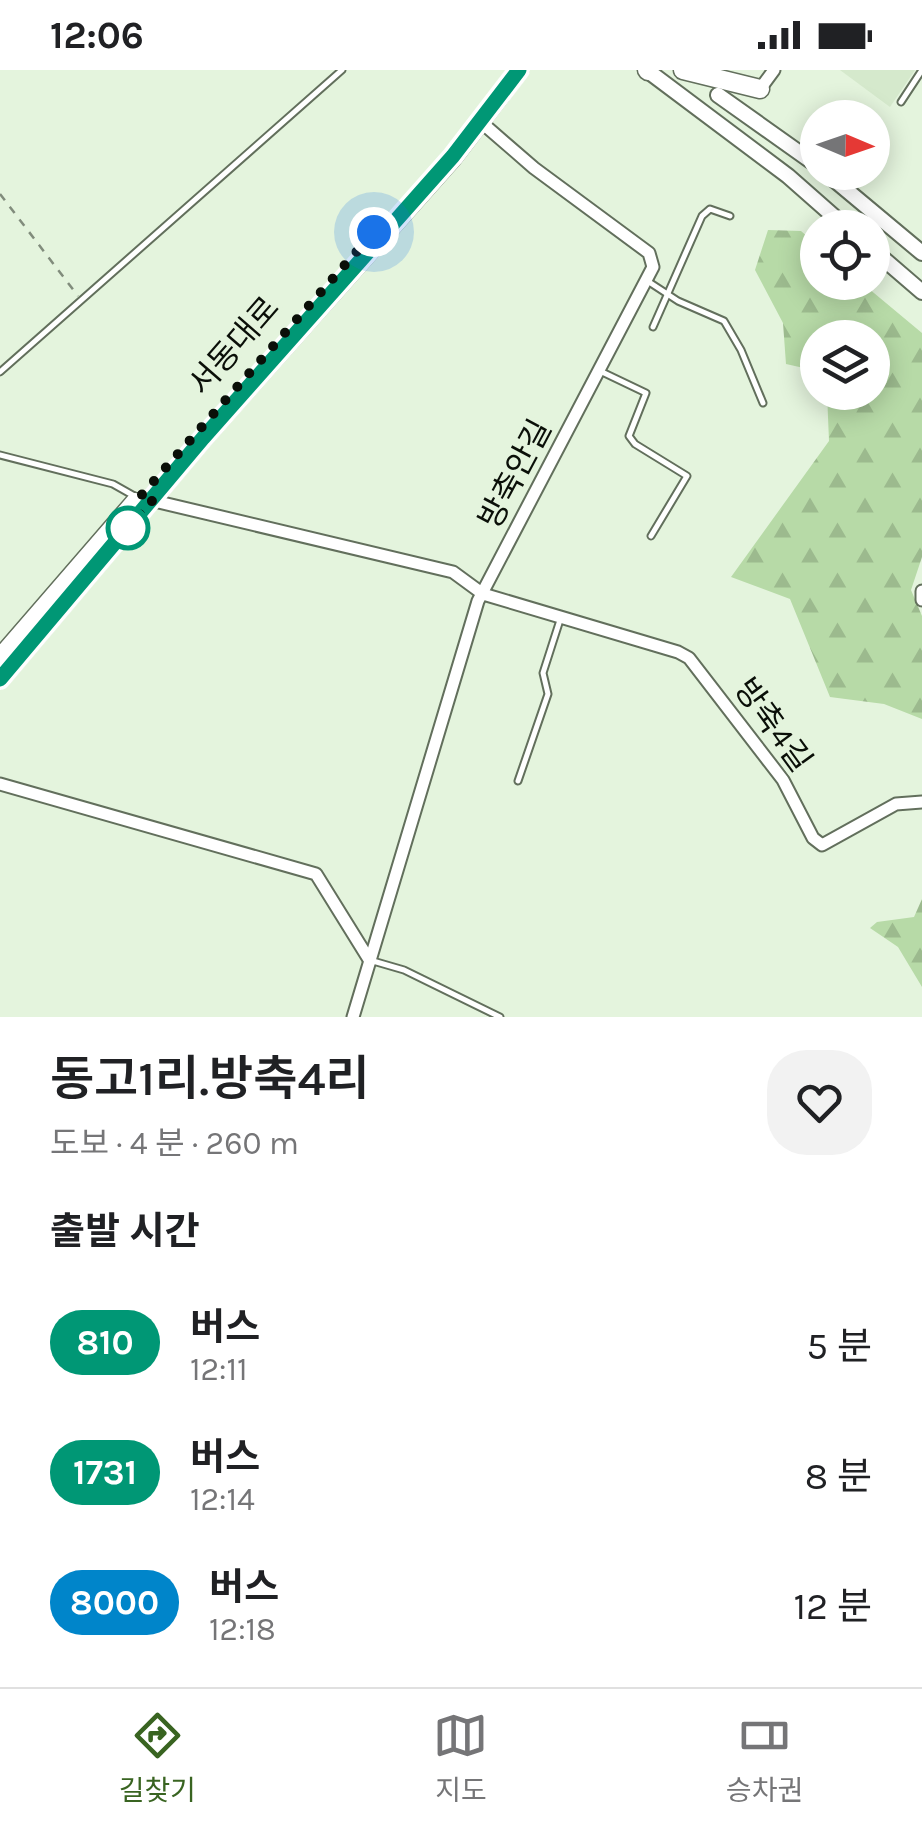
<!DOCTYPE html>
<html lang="ko">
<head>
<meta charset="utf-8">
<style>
  :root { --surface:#fff; --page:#f2f2f2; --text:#202124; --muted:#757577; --line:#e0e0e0; --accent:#396421 }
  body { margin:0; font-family:Karla,"Noto Sans KR",sans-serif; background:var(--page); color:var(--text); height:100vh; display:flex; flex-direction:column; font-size:38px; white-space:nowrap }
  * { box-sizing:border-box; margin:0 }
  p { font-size:32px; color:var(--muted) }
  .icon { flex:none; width:55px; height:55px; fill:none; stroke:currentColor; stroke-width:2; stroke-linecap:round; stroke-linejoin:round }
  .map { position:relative; height:947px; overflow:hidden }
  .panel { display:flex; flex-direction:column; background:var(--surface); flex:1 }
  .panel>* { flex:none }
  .badge { padding:0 20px; border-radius:32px; font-size:35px; line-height:65px }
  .needle { width:65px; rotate:92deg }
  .fabs { position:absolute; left:800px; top:30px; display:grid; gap:20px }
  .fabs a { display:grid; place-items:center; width:90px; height:90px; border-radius:50%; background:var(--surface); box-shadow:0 5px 25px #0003; font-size:50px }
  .you { position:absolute; width:50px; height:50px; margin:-25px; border:8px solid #fff; border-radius:50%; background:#1a73e8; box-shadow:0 0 0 15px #1a73e833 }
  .map>.badge { position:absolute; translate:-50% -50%; box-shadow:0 0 0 5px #fff }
  h2 { padding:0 50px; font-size:38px; line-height:90px }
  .round { display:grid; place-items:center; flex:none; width:105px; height:105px; border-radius:40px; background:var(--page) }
  .head { display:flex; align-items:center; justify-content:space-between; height:170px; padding:0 50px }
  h1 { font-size:48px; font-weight:600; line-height:75px }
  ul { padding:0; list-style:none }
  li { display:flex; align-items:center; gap:30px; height:130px; padding:0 50px }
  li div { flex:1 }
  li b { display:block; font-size:38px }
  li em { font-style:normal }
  li .badge { min-width:110px; font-weight:700; text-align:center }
  .status { display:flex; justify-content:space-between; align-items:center; height:70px; padding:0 50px; background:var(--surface); direction:ltr }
  .status svg { height:28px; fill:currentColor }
  .tab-bar { display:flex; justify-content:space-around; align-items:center; height:140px; border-top:2px solid var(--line); background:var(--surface); font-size:28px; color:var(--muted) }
  .tab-bar a { display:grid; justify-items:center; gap:5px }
  .tab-bar .active { color:var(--accent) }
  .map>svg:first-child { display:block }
  .built { fill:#d5e9cc }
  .forest { fill:url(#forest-firs) }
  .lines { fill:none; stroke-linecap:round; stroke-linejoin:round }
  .service-casing { stroke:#626f5c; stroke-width:9 }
  .minor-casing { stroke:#626f5c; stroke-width:15 }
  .tertiary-casing { stroke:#626f5c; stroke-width:18 }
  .primary-casing { stroke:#626f5c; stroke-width:21 }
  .path { stroke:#818c7c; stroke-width:2.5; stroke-dasharray:8 8; stroke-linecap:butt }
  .service { stroke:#fff; stroke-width:5 }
  .minor { stroke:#fff; stroke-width:11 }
  .tertiary { stroke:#fff; stroke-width:14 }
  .primary { stroke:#fff; stroke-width:18 }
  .line-casing { stroke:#fff; stroke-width:22 }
  .line { stroke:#009775; stroke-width:15 }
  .walk { stroke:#0a0f08; stroke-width:10; stroke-dasharray:0 18 }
  .stop-dot { fill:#fff; stroke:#009775; stroke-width:5 }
  .labels { text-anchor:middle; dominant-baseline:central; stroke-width:8; stroke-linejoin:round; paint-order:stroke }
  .street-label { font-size:32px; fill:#0a0f08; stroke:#e4f4dd }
</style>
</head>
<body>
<div class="status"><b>12:06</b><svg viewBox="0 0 49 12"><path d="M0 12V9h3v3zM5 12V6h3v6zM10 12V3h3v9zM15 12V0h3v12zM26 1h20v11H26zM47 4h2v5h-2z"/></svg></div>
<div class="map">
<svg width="922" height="947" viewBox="0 0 922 947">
  <defs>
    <pattern id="forest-firs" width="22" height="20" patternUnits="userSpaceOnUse" patternTransform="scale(2.5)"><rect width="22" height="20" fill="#b7daa7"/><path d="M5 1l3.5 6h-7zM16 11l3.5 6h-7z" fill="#9cba8e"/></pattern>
  </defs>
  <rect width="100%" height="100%" fill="#e4f4dd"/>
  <polygon class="built" points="840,0 915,0 890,37"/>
  <g class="forest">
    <polygon points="768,160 801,161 817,175 818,212 862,213 922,263 922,487 911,520 922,546 922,649 884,634 830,627 790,529 731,507 829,371 827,323 872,322 872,268 818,268 817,301 786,294 783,253 755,200"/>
    <polygon points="922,829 922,917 898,877 870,858 877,852 914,847"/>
  </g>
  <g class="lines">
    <defs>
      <g id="service">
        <polyline points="901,32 922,0"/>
        <polyline points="649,212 678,231 724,251 741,280 763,333"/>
        <polyline points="653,257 702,146 710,139 730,146"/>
        <polyline points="600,301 646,323 629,366 635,374 687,406 651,466"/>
        <polyline points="0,302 342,0"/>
        <polyline points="0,385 113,414 136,427"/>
        <polyline points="518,711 548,624 543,603 560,550"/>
        <polyline points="373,891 404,900 500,947"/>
      </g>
      <g id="minor">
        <polyline points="760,19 774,0"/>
        <polyline points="146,429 453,502 483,524 678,582 689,588 783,710 813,768 822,775 896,734 922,732"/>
        <polyline points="922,521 922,530"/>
        <polyline points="0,714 316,804 370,891"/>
        <polyline points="353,947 478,531 653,197 649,183 534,98 481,52"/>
      </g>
      <g id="tertiary">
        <polyline points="648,1 788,106 847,158"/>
        <polyline points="718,25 818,96"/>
        <polyline points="825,102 922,183"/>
        <polyline points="872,179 922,222"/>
      </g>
      <g id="primary">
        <polyline points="647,0 648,1"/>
        <polyline points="683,0 760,19"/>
        <polyline points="0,588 135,432"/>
        <polyline points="0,609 203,368 453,87 519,0"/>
      </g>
    </defs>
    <use href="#service" class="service-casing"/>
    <use href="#minor" class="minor-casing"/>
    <use href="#tertiary" class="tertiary-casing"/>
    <use href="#primary" class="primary-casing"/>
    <polyline class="path" points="0,124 78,226"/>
    <use href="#service" class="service"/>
    <use href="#minor" class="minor"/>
    <use href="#tertiary" class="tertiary"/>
    <use href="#primary" class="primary"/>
  </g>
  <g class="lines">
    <defs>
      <polyline id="line" points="0,609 203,368 453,86 519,0"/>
    </defs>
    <use href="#line" class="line-casing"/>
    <use href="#line" class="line"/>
    <polyline class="walk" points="128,458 152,431 139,428 374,162"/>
  </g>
  <circle class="stop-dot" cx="128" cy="458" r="20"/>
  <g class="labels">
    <g class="street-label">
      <text transform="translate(234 276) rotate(-49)">서동대로</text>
      <text transform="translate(515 404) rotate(-62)">방축안길</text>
      <text transform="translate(773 655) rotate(54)">방축4길</text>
    </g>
  </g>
</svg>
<div class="fabs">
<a><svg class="needle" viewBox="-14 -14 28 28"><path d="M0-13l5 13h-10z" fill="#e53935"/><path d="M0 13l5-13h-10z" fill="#757577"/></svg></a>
<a><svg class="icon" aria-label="locate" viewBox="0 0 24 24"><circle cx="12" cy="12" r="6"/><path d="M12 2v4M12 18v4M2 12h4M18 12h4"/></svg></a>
<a><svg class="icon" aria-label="layers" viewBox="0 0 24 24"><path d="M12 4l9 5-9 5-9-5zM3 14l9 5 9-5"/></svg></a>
</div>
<div class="you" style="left:374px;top:162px"></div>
</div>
<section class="panel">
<div class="head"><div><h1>동고1리.방축4리</h1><p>도보 · 4 분 · 260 m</p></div><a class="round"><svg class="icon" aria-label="heart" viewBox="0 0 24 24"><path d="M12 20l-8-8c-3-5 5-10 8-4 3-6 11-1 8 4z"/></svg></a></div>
<h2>출발 시간</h2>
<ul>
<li><span class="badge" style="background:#009775;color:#fff">810</span><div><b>버스</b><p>12:11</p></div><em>5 분</em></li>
<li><span class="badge" style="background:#009775;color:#fff">1731</span><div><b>버스</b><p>12:14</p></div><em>8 분</em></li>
<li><span class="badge" style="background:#0085ca;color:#fff">8000</span><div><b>버스</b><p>12:18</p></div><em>12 분</em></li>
</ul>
</section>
<nav class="tab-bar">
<a class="active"><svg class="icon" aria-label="directions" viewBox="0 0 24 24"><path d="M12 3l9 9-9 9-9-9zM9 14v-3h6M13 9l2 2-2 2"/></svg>길찾기</a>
<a><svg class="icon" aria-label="map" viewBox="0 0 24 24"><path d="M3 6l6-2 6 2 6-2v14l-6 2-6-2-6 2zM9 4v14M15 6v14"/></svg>지도</a>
<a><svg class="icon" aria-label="tickets" viewBox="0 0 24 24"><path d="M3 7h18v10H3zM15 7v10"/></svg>승차권</a>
</nav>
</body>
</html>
